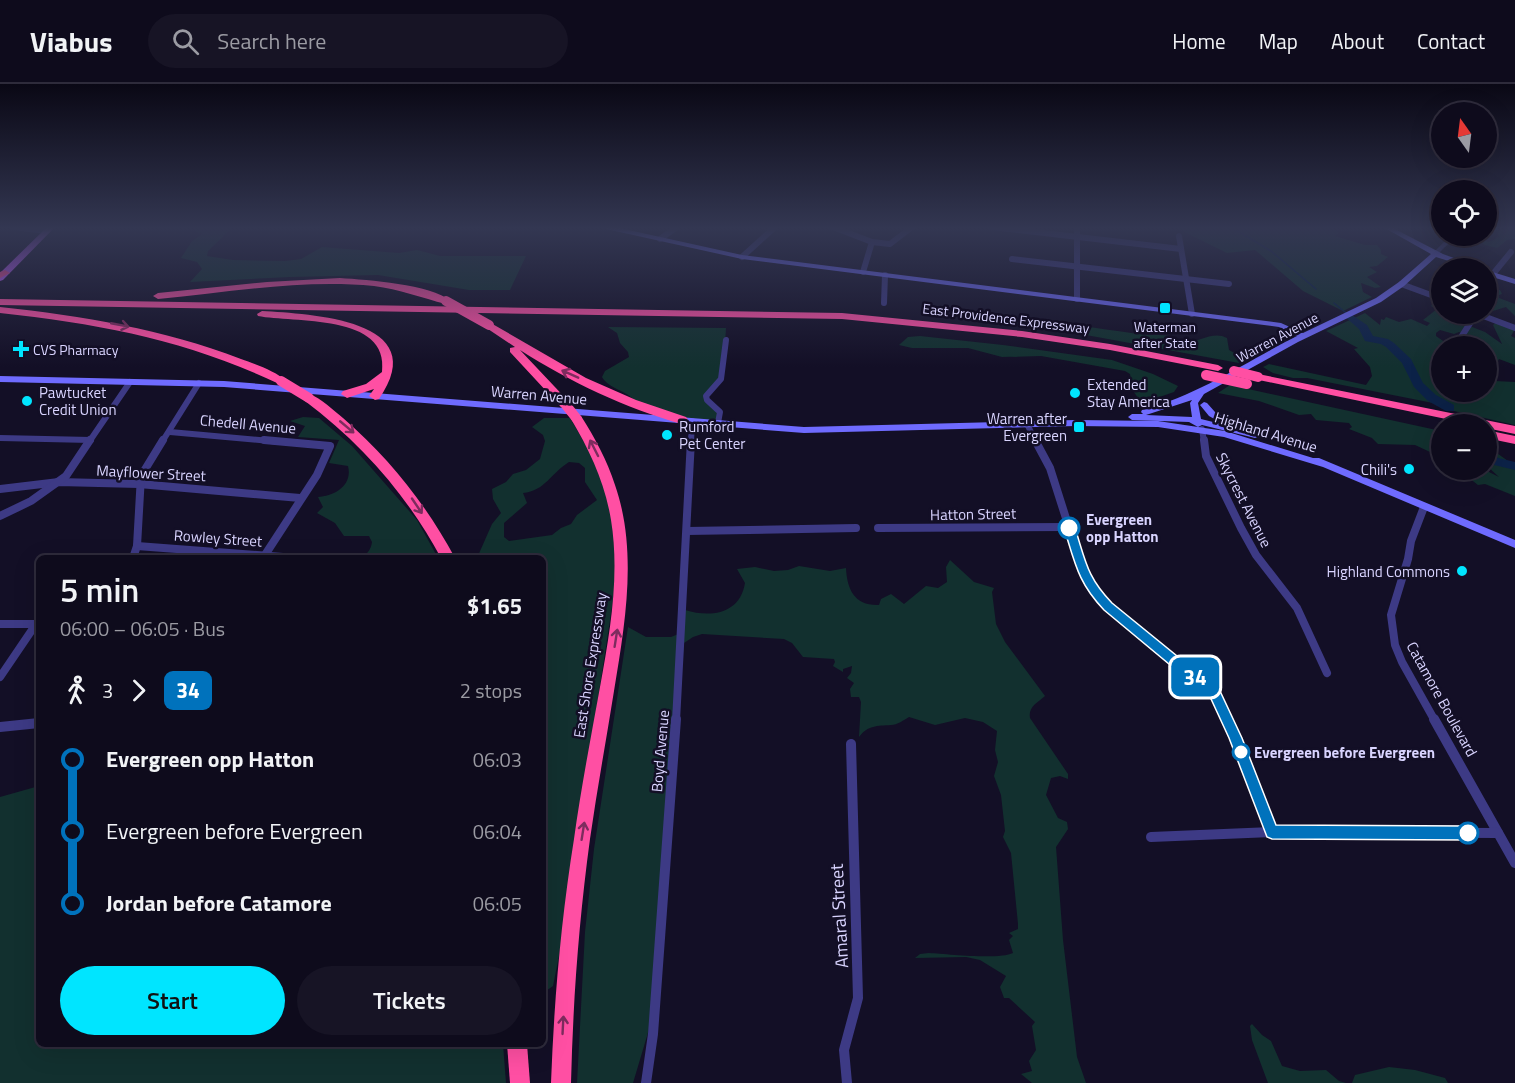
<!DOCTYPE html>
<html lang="en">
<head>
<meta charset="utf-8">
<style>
  :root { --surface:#0e0b1c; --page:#171425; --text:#f1f3f6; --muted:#9b9ba3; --line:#2e2b3b; --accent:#00e5ff }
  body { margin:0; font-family:"Titillium Web",sans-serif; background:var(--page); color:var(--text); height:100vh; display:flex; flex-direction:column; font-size:22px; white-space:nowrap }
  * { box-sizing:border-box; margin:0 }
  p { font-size:20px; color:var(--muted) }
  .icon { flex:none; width:33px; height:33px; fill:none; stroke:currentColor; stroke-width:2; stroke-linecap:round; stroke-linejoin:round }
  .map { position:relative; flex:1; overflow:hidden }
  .drawer { position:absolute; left:36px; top:471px; width:510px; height:492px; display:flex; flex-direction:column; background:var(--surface); border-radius:9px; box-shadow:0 6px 24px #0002,0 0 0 2px var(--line) }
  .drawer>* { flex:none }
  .badge { padding:0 12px; border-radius:9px; font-size:21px; line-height:39px }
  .needle { width:39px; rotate:346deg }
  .fabs { position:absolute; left:1431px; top:18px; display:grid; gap:12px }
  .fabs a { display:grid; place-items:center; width:66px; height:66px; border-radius:50%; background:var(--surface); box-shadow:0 6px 24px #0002,0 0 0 2px var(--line); font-size:30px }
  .map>.badge { position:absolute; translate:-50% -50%; box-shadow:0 0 0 3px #fff }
  .legs { display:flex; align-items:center; gap:9px; height:66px; padding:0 24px; font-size:20px }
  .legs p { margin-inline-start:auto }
  .headline { display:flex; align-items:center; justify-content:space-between; height:102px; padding:0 24px }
  h1 { font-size:33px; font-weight:600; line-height:45px }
  .primary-button { display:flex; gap:12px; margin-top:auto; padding:12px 24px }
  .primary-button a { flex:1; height:69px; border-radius:36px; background:var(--accent); color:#111; font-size:24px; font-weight:600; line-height:69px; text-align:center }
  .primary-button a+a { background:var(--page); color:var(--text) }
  ul { padding:0 24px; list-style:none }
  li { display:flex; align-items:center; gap:21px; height:72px; font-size:22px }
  li i { display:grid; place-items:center; width:9px; height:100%; margin:0 8px; background:currentColor }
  li i::after { content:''; width:15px; height:15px; margin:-8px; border:4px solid; border-radius:50%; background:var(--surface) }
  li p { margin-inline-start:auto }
  li:first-child i { background:linear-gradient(#0000 50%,currentColor 0) }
  li:last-child i { background:linear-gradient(currentColor 50%,#0000 0) }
  header { display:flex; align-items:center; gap:36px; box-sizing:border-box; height:84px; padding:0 30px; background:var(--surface); border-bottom:2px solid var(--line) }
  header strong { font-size:28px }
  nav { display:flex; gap:33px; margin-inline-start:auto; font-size:21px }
  .search { width:420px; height:54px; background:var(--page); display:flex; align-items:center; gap:15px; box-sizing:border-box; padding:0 21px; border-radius:33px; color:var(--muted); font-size:22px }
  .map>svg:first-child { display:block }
  .green { fill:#12302f; fill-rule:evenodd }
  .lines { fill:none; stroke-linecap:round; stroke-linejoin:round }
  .stream { stroke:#0c2248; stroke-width:1.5 }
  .river { fill:#0c2248; fill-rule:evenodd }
  .minor-far2 { stroke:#3d3a85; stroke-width:6 }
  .minor-far1 { stroke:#3d3a85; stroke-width:8 }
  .minor { stroke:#3d3a85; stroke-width:10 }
  .tertiary { fill:#3d3a85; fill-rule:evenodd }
  .secondary { fill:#6f6bff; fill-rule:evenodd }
  .primary { fill:#c25bff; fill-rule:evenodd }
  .motorway { fill:#ff4fa3; fill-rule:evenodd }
  .motorway-bridge { stroke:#ff4fa3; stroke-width:10 }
  .oneway { stroke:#7d2c5e }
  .line-1 { fill:#0072bc; stroke:#fff; stroke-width:1.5 }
  .poi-dot { fill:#00e5ff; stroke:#130f26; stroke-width:2 }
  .stop-1-dot { fill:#fff; stroke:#0072bc; stroke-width:3 }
  .labels { text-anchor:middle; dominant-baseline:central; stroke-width:5; stroke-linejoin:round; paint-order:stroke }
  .far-street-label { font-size:14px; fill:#d9d4ff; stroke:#130f26 }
  .far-poi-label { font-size:14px; fill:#d9d4ff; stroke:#130f26 }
  .poi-label { font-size:15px; fill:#d9d4ff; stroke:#130f26; text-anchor:start }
  .street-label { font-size:15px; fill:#d9d4ff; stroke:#130f26 }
  .stop-label { font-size:15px; font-weight:bold; fill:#d9d4ff; stroke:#130f26; text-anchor:start }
  .near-street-label { font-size:18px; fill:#d9d4ff; stroke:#130f26 }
</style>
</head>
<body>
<header>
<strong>Viabus</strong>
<div class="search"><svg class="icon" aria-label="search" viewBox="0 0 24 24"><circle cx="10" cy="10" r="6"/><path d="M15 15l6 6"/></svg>Search here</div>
<nav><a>Home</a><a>Map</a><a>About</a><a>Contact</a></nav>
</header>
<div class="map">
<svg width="1515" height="999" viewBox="0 0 1515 999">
  <rect width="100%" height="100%" fill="#130f26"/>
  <g class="green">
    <polygon points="161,143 233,143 208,167 207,172 233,176 285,177 301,175 322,163 399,169 417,166 440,172 526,172 510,206 469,206 378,191 290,193 190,198 202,185 197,178 181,174 192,157 201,151 201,149 196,148 196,144 160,145"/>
    <polygon points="1174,143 1335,143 1331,143 1339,149 1335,152 1365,161 1377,161 1381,166 1381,170 1388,173 1377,182 1369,183 1377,188 1367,193 1381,203 1375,204 1361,199 1363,208 1372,213 1343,227 1303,207 1255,166 1227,169"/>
    <polygon points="1509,143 1515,143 1515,155 1507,156 1497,164 1485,161 1471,152 1489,158 1499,153 1497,147"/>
    <polygon points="1491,205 1500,206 1502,210 1499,211 1499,214 1515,220 1515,232 1506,223 1493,227 1494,218 1498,219 1487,214 1487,206"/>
    <path d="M1437,215L1441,217L1439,225L1442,230L1447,231L1445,233L1458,240L1462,239L1485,248L1502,260L1493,241L1496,238L1515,245L1511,252L1515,254V281L1499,275L1495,283L1490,281L1487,286L1497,290L1496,292L1488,290L1495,297L1515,298V341L1441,324L1438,320L1307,294H1293L1273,289L1263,283L1269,280L1366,301L1372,292L1370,283L1354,265L1358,264L1326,247L1365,229L1380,241L1381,235L1384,236L1386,233L1399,238L1411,235L1427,242L1430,239L1423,236L1437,225L1431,222ZM1440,246L1454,250L1459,248L1481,255L1483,261L1490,266L1487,269L1486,308H1442V262H1458L1457,257L1446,259L1436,252V249Z"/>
    <path d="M1013,235C1056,238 1097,244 1138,250C1148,252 1160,250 1170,252C1173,253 1175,256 1178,257C1194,263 1211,245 1227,254L1229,266L1247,276L1239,279L1086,251L993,236Z"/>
    <path d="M608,243L726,244L723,293L706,312L716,327L720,336L697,339L635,317C626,306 609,305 602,293L605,287L629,273L628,268L620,259L617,249Z"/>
    <polygon points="920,252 1003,261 1112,276 1153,290 1178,302 1174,308 1142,319 1133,307 1130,290 1125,287 1041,272 1002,273 968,264 912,264 899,261 908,253"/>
    <polygon points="1230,301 1441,347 1441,373 1415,361 1378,360 1372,354 1349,345 1352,343 1349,339 1316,336 1311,330 1299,331 1259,317 1218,309"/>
    <path d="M303,333L319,334L352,362L417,436L438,474H361C367,470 371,466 372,458L369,452H344L335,439L317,429L323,423L318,413C334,412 353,402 348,382L329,379L339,356L298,353L305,342L290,337Z"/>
    <path d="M544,334H570L599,384L609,412L618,483L559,872L553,902L543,909V474H477L492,440L501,429L493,415L492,405L506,398L513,390L526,386L540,375L545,357L543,351L532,343ZM569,378L579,379L585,384V398L597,416L577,431L571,440L561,444L552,451L509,457L504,453V439L527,419L523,409C545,407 551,389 569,378Z"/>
    <polygon points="1487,362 1515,382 1515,412 1485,400 1478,401 1459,386 1485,386 1499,393 1487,382"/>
    <path d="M950,476L974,498L994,504L992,508L996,540L1005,558L1045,612C1037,619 1028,623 1030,634L1068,690V695L1060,692L1051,694L1046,711L1058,734L1067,738L1068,745L1056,763L1063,856L1077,973L1086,999H1032L1021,990L1032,987L1029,977L1036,966L1032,942L1035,938L1009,914H1004L1000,903L1006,892L980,876L966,873L915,874L920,870L929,869C947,870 999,876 1013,869L1009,856L1013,852L1009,849L1018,845V840L1011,769L1003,753L1005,747L1001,711L994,692L998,678L995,666L997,647L983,638L965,634L935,641L909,633C904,636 897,641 891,641C877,642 868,641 859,653L861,618L859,613H851L850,605L854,599L847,594L851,589L852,582L843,585V588L833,582L835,578L834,575L803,573L792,559L784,555L702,550L693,553L684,559L650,942L633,999H577L585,848L594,765L628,543L646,553H671L681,549L685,526C711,534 740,530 745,499L737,485L755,483L774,487L788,486L799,482L830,487L846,484C847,506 855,522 879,521L881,515L891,510L904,520L926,502L938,504L947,498L946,483Z"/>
    <polygon points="39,702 39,960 503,960 506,999 0,999 0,713"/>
    <polygon points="1252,940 1262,951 1271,957 1282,982 1300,987 1326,986 1339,997 1346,999 1268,999 1252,956 1250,942"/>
    <polygon points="1389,983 1415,986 1445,994 1448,999 1352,999 1355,991"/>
  </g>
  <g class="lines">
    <g class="stream">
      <polyline points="1231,143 1271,167 1316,205"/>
      <polyline points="1334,219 1346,229"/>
    </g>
    <g class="river">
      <polygon points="1349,229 1367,241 1373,252 1388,255 1394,259 1411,275 1423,299 1436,311 1454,321 1454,327 1446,327 1428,317 1414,303 1402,279 1386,263 1381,260 1365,257 1359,245 1344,232"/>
      <polygon points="1486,371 1515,378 1515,386 1486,379"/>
    </g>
    <g class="minor-far2">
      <polyline points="14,143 47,147"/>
      <polyline points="833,143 872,158 890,160 912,143"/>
      <polyline points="993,143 1181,165"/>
      <polyline points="1077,143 1077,215"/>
      <polyline points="1179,152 1192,230"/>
      <polyline points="660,155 677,143"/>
      <polyline points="742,173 775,143"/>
      <polyline points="1012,175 1229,200"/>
      <polyline points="863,188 872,158"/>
      <polyline points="1493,190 1511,168"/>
      <polyline points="1401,200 1442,215"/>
      <polyline points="884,219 885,191"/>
      <polyline points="1478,230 1515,244"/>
      <polyline points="1456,261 1476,230"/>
      <polyline points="718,339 720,328 707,316 706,312 721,295 726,256"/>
      <polyline points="1027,340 1036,358"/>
      <polyline points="1202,345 1204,358"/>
      <polyline points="170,348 281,358"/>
      <polyline points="0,354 91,356"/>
      <polyline points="89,358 130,298"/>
      <polyline points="162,358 199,299"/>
      <polyline points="691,358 692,337"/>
    </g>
    <g class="minor-far1">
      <polyline points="1035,356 1050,384 1085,494 1092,506 1108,522 1216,611 1228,637"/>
      <polyline points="1204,356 1206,372 1241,444 1256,471 1297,524 1327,589"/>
      <polyline points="0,405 59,398 139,400 300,414"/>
      <polyline points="1424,423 1411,457 1408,475 1391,531 1395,561 1402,578 1435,637"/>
      <polyline points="0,432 31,417 66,392 90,356"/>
      <polyline points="878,444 1069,443"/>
      <polyline points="687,447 856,444"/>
      <polyline points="137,462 296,474"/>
      <polyline points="133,474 137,462 141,392 163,356"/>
      <polyline points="263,474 317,391 330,362 264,356"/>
      <polyline points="0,540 37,540"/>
      <polyline points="0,593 36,540"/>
      <polyline points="676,637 691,356"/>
    </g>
    <g class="minor">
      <polyline points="1227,635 1272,748"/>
      <polyline points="1434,635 1515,779"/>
      <polyline points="0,643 39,639"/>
      <polyline points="1151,753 1272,748 1498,749"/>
      <polyline points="646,999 653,950 676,635"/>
      <polyline points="847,999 844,966 858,914 851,660"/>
    </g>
    <polygon class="tertiary" points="1450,152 1456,152 1437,171 1433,171 1433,169"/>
    <g class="secondary">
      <path d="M603,143H615L742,171L1281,239L1303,249L1376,214L1399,198L1431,170L1383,143H1391L1443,170L1481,184H1471L1436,173L1404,202L1381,218L1298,258L1204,310L1198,319L1201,335L1225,341L1209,332L1200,321L1204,318L1207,319L1215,328L1232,337L1233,339L1230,342L1258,349L1260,351L1258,353L1255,354L1202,341L1198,343L1225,347L1313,374H1319L1515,456V464L1323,383L1224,353L1158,343L1076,342L804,349L224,303L0,298V292L224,297L804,343L1076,336L1158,337L1198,343L1189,338L1132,336L1128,333L1132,330H1143L1141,328L1142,326C1201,310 1243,279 1297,252L1279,243L742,175L606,145ZM1192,316L1190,319L1192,333L1146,331Z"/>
      <polygon points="1486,186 1515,195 1515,200 1486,191"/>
    </g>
    <polygon class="primary" points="47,143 55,143 3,196 0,197 0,189"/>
    <g class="motorway">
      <polygon points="5,186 10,189 0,194 0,188"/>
      <path d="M340,194C368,196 430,200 451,217L446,220C422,214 399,205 374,202C302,195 230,208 158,215L153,212L158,209L267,198Z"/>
      <polygon points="0,215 842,229 1022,247 1110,260 1218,281 1223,284 1218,287 1110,266 1022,253 842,235 0,221"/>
      <path d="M0,223C83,232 163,245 241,275C255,280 276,287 286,297L285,299H277C185,256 101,240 0,229Z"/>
      <path d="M262,227C310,230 435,235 379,315L375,316L369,312L374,305L347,314L341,310L343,307L366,300L382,288C390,229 293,239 258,232L257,230Z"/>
      <path d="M489,238L586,294L636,316L686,333L688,336L682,340C625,324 570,298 520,266L571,320L569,323H561L510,268V264L515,263L485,243V239Z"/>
      <polygon points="1258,290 1515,342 1515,350 1486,344 1486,340 1470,340 1254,295 1253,293"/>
      <path d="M309,310C321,314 333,326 343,334C389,374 426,420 455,474H441C407,411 362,360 305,317L303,314Z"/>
      <path d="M577,331L581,332C595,354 607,376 615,401C638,467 625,540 614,607C606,657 597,706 590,755C579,836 573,917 571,999H551C554,917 561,836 574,755C581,704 591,653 600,603C610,548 620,491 611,436C605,399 590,367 571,335Z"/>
      <polygon points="1486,346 1515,352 1515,360 1486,354"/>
      <polygon points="507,960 527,960 530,999 510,999"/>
    </g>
    <g class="motorway-bridge">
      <polyline points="446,217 489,241"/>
      <polyline points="1234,287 1258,293"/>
      <polyline points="1206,291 1247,300"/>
      <polyline points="281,297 309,314"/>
      <polyline points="565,320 577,335"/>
    </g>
  </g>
  <defs><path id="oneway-shaft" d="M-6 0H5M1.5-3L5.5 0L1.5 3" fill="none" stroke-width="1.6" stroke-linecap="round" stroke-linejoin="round" transform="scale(1.5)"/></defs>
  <g class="oneway">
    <use href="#oneway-shaft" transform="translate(120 241) rotate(11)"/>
    <use href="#oneway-shaft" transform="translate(570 290) rotate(-156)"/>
    <use href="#oneway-shaft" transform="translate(347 343) rotate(40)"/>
    <use href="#oneway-shaft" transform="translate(594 364) rotate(-117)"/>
    <use href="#oneway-shaft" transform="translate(417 422) rotate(56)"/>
    <use href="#oneway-shaft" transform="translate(616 554) rotate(-81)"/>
    <use href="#oneway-shaft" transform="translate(583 747) rotate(-81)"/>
    <use href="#oneway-shaft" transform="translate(563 941) rotate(-87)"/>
  </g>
  <linearGradient id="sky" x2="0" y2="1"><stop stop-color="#0a0815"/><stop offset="0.51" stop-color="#333752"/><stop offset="1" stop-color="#333752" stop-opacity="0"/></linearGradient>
  <rect width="1515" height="283" fill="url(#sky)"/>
  <path class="line-1" d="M1069,440L1075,444C1086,478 1087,493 1112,519L1220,607L1242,654L1276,741L1468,742L1474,744L1476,749L1474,754L1468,756L1272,755L1267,753L1229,654L1211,615L1104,526C1078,499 1075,479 1064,444Z"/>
  <g class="poi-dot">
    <rect x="1159" y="218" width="12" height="12" rx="3"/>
    <path d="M18 256h6v6h6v6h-6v6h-6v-6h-6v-6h6z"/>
    <circle cx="1075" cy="309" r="6"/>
    <circle cx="27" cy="317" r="6"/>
    <rect x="1073" y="337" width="12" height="12" rx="3"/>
    <circle cx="667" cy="351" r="6"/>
    <circle cx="1409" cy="385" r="6"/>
    <circle cx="1462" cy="487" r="6"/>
  </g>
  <g class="stop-1-dot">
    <circle cx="1069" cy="444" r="10"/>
    <circle cx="1241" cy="668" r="8"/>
    <circle cx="1468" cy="749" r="10"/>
  </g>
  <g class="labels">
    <g class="far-street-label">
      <text transform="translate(1006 234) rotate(7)">East Providence Expressway</text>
      <text transform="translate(1277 253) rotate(-28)">Warren Avenue</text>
    </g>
    <g class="far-poi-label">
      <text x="1165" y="242">Waterman<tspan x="1165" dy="16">after State</tspan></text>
      <text x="33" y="265" text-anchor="start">CVS Pharmacy</text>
    </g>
    <g class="poi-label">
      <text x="1087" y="300">Extended<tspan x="1087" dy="17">Stay America</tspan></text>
      <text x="39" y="308">Pawtucket<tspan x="39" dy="17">Credit Union</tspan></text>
      <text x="1067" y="334" text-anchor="end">Warren after<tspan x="1067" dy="17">Evergreen</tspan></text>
      <text x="679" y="342">Rumford<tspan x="679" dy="17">Pet Center</tspan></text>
      <text x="1397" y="385" text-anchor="end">Chili's</text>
      <text x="1450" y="487" text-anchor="end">Highland Commons</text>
    </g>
    <g class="street-label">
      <text transform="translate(539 311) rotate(5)">Warren Avenue</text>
      <text transform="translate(248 340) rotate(5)">Chedell Avenue</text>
      <text transform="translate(1266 348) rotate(17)">Highland Avenue</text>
      <text transform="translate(151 389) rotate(3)">Mayflower Street</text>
      <text transform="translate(1244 416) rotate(63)">Skycrest Avenue</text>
      <text transform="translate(973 430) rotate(-1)">Hatton Street</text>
      <text transform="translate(218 454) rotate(4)">Rowley Street</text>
      <text transform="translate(590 581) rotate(-81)">East Shore Expressway</text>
      <text transform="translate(1442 615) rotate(61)">Catamore Boulevard</text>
      <text transform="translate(660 667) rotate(-85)">Boyd Avenue</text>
    </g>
    <g class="stop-label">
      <text x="1086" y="435">Evergreen<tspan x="1086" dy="17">opp Hatton</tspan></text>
      <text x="1254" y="668">Evergreen before Evergreen</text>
    </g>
    <g class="near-street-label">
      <text transform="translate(839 832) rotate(-93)">Amaral Street</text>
    </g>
  </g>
</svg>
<div class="fabs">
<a><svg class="needle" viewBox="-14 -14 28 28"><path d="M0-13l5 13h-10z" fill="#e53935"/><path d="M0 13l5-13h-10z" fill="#9b9ba3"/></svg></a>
<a><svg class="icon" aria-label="locate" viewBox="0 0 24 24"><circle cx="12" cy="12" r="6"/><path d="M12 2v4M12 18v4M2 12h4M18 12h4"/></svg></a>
<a><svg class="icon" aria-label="layers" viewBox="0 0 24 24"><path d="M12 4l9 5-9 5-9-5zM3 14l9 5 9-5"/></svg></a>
<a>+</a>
<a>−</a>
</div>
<b class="badge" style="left:1195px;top:593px;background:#0072bc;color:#fff">34</b>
<section class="drawer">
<div class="headline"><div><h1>5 min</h1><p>06:00 – 06:05 · Bus</p></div><b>$1.65</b></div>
<div class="legs"><svg class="icon" aria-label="walk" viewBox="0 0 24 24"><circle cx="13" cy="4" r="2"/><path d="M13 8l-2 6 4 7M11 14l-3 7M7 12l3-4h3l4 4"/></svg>3<svg class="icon" aria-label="forward" viewBox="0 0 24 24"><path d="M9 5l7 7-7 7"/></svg><b class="badge" style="background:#0072bc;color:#fff">34</b><p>2 stops</p></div>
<ul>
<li><i style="color:#0072bc"></i><b>Evergreen opp Hatton</b><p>06:03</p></li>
<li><i style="color:#0072bc"></i><span>Evergreen before Evergreen</span><p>06:04</p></li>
<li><i style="color:#0072bc"></i><b>Jordan before Catamore</b><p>06:05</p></li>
</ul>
<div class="primary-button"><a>Start</a><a>Tickets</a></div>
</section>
</div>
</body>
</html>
